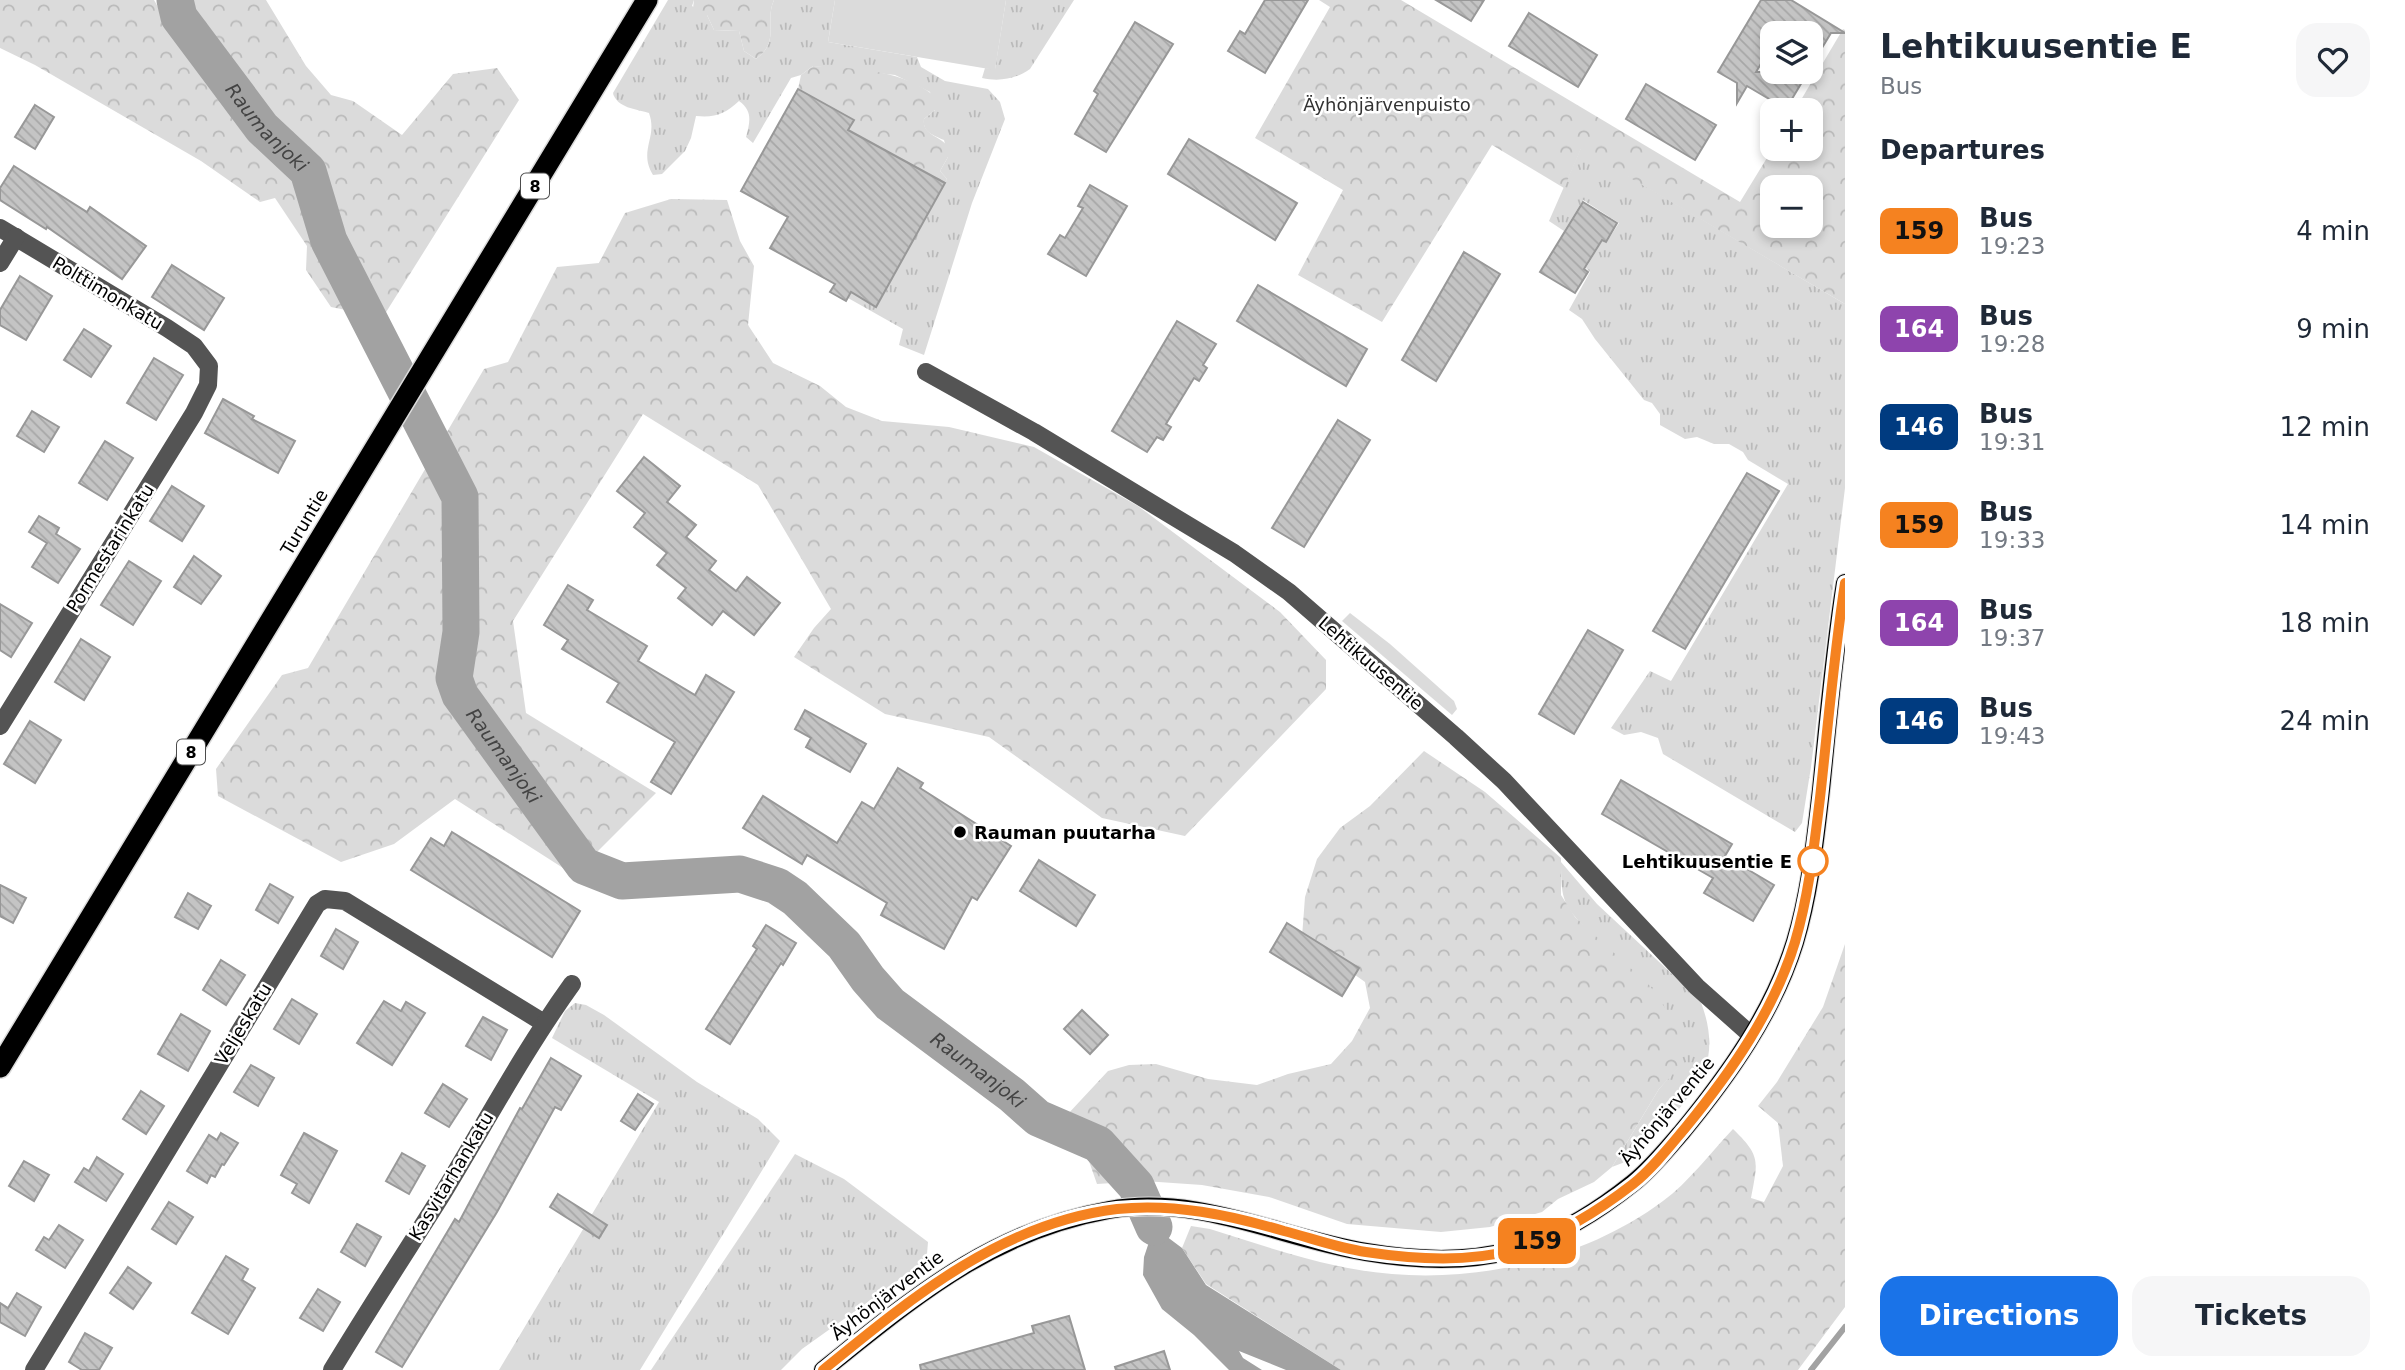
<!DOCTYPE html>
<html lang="en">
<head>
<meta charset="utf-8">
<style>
  :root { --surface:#fff; --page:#f6f6f7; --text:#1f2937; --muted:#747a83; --accent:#1a73e8 }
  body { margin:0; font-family:"DejaVu Sans",sans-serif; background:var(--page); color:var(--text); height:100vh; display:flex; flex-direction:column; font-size:26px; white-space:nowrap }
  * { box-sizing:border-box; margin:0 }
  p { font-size:23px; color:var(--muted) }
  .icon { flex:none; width:38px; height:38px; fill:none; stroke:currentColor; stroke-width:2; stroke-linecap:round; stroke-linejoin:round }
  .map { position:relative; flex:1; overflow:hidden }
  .panel { display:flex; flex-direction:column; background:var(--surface); width:560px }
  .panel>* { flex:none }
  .badge { padding:0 14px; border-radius:10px; font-size:24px; line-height:46px }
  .fabs { position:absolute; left:1760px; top:21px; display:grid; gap:14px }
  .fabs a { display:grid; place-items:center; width:63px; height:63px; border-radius:14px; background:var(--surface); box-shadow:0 4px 10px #0003; font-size:35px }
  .map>.badge { position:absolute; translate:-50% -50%; box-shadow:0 0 0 4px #fff }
  h2 { padding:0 35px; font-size:26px; line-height:63px }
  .round { display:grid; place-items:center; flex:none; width:74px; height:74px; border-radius:21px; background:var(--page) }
  .headline { display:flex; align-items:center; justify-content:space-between; height:119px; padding:0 35px }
  h1 { font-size:33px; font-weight:700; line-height:52px }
  .action { display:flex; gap:14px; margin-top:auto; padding:14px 35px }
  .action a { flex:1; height:80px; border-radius:21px; background:var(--accent); color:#fff; font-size:28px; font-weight:700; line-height:80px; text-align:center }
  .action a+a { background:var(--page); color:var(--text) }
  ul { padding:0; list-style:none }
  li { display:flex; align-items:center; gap:21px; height:98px; padding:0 35px }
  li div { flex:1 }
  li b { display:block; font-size:26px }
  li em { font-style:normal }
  li .badge { min-width:77px; font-weight:700; text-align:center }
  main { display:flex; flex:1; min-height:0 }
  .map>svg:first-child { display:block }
  .grass { fill:url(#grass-tufts) }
  .forest { fill:url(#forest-crowns); fill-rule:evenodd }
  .pitch { fill:#dbdbdb }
  .water { fill:#a2a2a2 }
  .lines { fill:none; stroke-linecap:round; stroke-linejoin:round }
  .stream { stroke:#a2a2a2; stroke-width:6 }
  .river { stroke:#a2a2a2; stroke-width:37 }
  .building { fill:url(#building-back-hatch); stroke:#989898; stroke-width:2 }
  .major-casing { stroke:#dbdbdb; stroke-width:20 }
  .highway-casing { stroke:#dbdbdb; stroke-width:24 }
  .minor { stroke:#545454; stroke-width:18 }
  .major { stroke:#000; stroke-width:18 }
  .highway { stroke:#000; stroke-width:21 }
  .line-casing { stroke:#fff; stroke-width:16 }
  .line { stroke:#f58220; stroke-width:10 }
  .poi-dot { fill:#000; stroke:#fff; stroke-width:2.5 }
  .stop-dot { fill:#fff; stroke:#f58220; stroke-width:3.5 }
  .labels { text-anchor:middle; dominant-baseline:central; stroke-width:5; stroke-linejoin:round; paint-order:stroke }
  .shield { fill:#fff; stroke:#4c4c4c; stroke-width:2 }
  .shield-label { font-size:16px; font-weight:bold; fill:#000 }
  .park-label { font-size:18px; fill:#323232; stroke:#fff }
  .street-label { font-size:18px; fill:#000; stroke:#fff }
  .poi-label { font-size:18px; font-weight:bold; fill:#000; stroke:#fff; text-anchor:start }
  .stop-label { font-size:18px; font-weight:bold; fill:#000; stroke:#fff; text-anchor:end }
  .water-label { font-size:19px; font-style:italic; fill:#434343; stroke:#fff }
</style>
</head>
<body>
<main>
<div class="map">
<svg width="1845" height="1370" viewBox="0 0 1845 1370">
  <defs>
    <pattern id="grass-tufts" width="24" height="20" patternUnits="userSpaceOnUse" patternTransform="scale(1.75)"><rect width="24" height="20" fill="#dbdbdb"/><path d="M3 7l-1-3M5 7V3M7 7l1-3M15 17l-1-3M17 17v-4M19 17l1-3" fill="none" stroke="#bababa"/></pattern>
    <pattern id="forest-crowns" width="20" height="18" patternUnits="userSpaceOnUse" patternTransform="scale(1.75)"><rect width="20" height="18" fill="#dbdbdb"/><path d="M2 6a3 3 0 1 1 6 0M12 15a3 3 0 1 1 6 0" fill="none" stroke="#bababa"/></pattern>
    <pattern id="building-back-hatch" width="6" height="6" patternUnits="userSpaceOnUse" patternTransform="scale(1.75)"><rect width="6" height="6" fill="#c4c4c4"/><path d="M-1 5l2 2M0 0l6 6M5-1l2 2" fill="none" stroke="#a7a7a7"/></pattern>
  </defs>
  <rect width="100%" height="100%" fill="#fff"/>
  <g class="grass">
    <path d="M668,0H694L692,6L707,15L714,30L739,31L744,51L756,59C781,41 764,21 774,0H835L828,42L917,57L921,67L945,81L988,89L1000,102L1005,119L972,203L924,355L899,345L903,329L848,298L851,292L877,306L947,179L940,171L948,157L944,140C933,135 922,132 924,119L935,110L930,92L895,75L813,66L801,75L791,78L753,143L746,137C750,122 753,111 739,101C725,114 715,118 696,116L691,138L685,151L662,174L653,175C638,150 658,138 649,113C636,109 617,108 613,93Z"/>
    <path d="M1006,0H1074L1030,69C1016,79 999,82 982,78L985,68L995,69Z"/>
    <polygon points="1581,148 1845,304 1845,488 1811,767 1802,823 1795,832 1663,754 1658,738 1641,732 1624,735 1611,728 1650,671 1671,681 1788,484 1748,460 1743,452 1729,444 1714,444 1697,437 1685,439 1660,425 1660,414 1652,403 1644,400 1595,339 1582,319 1569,310 1590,272 1586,268 1602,241 1606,243 1619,223 1583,200 1564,231 1549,221"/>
    <polygon points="1350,613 1390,644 1454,701 1457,709 1452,715 1342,621"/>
    <path d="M1561,862L1597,904L1700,1000C1709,1022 1713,1047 1705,1069C1697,1091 1651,1145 1632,1158C1626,1162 1619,1164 1612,1167L1659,1089L1680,1065L1591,933C1563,906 1561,901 1561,862Z"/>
    <polygon points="575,1003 586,1005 604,1015 697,1082 758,1119 780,1141 640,1370 499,1370 659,1102 552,1038 565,1011"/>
    <polygon points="795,1154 844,1179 928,1242 927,1254 917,1267 802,1349 781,1370 651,1370"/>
  </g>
  <g class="forest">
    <polygon points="0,0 154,0 171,29 235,113 299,180 322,249 351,311 331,307 306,270 307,246 275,198 260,202 201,161 35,65 0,48"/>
    <polygon points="190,0 266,0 306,66 331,95 353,101 402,135 453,74 497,68 519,100 383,317 325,213 315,164 265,121 223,48 193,26"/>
    <path d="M694,0H774C764,21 781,41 756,59L744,51L739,31L714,30L707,15L692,17Z"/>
    <path d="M1319,0H1401L1740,202L1773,148L1811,149V110H1795L1843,29L1845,30V304L1581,149L1564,188L1492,145L1382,322L1298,275L1343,190L1255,138L1330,7ZM1773,187H1811V226H1773Z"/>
    <path d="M813,66C854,68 908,70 939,100L935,110L924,119C922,136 941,135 950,149L948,157L940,171L947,179L945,183L848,130L853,120L798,89L801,75Z"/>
    <polygon points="671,199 727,200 740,241 754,266 748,325 773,363 820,386 846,407 882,421 949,427 1034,447 1138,506 1280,612 1326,660 1326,689 1185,836 1102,818 989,737 885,714 794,657 814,628 831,609 758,485 643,414 513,621 526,713 656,793 574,875 455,799 394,844 341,862 218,796 216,769 282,675 308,668 484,369 508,362 557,267 599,263 625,213"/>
    <polygon points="1424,751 1485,792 1561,858 1561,895 1575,917 1650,986 1683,1034 1681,1065 1659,1089 1612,1167 1594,1182 1558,1199 1542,1212 1490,1227 1441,1232 1347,1224 1269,1197 1202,1185 1144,1181 1097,1184 1084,1147 1065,1124 1067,1115 1108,1071 1129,1065 1156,1064 1208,1079 1257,1085 1288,1074 1331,1064 1352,1041 1370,1008 1365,982 1302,937 1305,897 1317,859 1340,828 1370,806"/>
    <path d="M1845,944V1307L1798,1370H1341L1206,1284L1182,1248L1191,1226L1210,1229C1252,1242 1295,1257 1338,1266C1446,1290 1573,1268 1663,1201C1688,1183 1711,1152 1733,1129C1761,1156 1758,1161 1751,1198L1764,1202L1783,1166L1778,1123L1758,1106L1777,1082L1823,1007Z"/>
  </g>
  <polygon class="pitch" points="835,0 1006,0 995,70 828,42"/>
  <polygon class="water" points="1154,1227 1182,1248 1206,1285 1341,1370 1286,1370 1239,1351 1243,1358 1262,1370 1229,1370 1194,1335 1162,1309 1143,1275 1144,1257"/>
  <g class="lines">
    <polyline class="stream" points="1811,1370 1845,1327"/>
    <path class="river" id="s1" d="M175,0L179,17L262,128L308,171L329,241L460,497L461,632L454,678L460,695L584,866L622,881L740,874L777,886L795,898L844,945L868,979L890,1004L1012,1095L1038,1118L1098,1144L1136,1186L1154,1227"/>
  </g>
  <g class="building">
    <polygon points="1265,0 1308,0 1265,73 1228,51 1240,31 1245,34"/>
    <polygon points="1436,0 1484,0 1471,21"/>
    <polygon points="1761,0 1791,0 1845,33 1831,33 1811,66 1811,33 1773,33 1773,44 1756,72 1808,72 1786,109 1747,86 1737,103 1737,83 1718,72"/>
    <polygon points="1529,13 1597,55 1578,87 1509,46"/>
    <polygon points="1135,22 1173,44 1106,152 1075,134 1098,94 1094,91"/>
    <polygon points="1646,84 1716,125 1695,160 1626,119"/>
    <polygon points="798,89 854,120 848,130 945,183 876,307 851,292 846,301 830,292 835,284 770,248 788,217 741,191"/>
    <polygon points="35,105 54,117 35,149 15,137"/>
    <polygon points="1189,139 1297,203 1275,240 1168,174"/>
    <polygon points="14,166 87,212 90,207 146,246 122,279 47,227 46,229 0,200 0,188"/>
    <polygon points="1090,185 1127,206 1086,276 1048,254 1060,235 1065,238 1083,208 1078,206"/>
    <polygon points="1583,202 1617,223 1606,242 1602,240 1584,269 1588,272 1575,293 1540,272"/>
    <polygon points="1464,252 1500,274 1436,381 1402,360"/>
    <polygon points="172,265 224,298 204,330 152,297"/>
    <polygon points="20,276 52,296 26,340 0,325 0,310"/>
    <polygon points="1258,285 1367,349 1346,386 1237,321"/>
    <polygon points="1177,321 1216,344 1203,365 1207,368 1199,381 1194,378 1166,424 1171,427 1163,440 1157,437 1147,452 1112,431"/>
    <polygon points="84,329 111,346 91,377 64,360"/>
    <polygon points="154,358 183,375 156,420 127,403"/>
    <polygon points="223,399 254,416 252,419 295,441 278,473 205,433"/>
    <polygon points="32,411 59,427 44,452 17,436"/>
    <polygon points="1338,420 1370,440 1304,547 1272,528"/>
    <polygon points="105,441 133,458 107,500 79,483"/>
    <polygon points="644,457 680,486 667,502 696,525 686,537 716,561 709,570 736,591 747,577 780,603 754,635 723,611 712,625 678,598 686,588 657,565 667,553 634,527 645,513 617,491"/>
    <polygon points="1747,473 1779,491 1685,649 1653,631"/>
    <polygon points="172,486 204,506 182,541 150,521"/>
    <polygon points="39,516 59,528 56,534 80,549 58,583 32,567 47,543 29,532"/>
    <polygon points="194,556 221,576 201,604 174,587"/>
    <polygon points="129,561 161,581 133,625 101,605"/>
    <polygon points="568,585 593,600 587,610 647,646 638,661 695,695 706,675 734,692 671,794 651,782 675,742 607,702 619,683 562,649 568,640 544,625"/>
    <polygon points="0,604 32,623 11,657 0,650"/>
    <polygon points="1588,630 1623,650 1574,734 1539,714"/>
    <polygon points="81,639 110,657 84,700 55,682"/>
    <polygon points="805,710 866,744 850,772 806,747 811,738 795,729"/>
    <polygon points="30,721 61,740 35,783 4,764"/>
    <polygon points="898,768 923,783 920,788 1011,846 977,900 972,897 944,949 881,915 887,903 807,855 802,864 743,828 763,796 837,843 862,802 874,809"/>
    <polygon points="1621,780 1732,844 1725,856 1774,885 1753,921 1704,893 1713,878 1602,814"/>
    <polygon points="452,832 580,911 552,957 411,870 431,838 444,846"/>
    <polygon points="1039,860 1095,895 1076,926 1020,891"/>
    <polygon points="270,884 293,897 278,923 256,910"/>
    <polygon points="0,885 26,898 13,923 0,916"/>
    <polygon points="188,893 211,906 198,929 175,917"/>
    <polygon points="1287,923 1359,968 1342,996 1270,952"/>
    <polygon points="766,925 796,943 783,965 781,963 730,1044 706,1029 757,949 753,946"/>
    <polygon points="336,929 358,942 343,969 321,956"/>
    <polygon points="221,960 245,975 226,1005 203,990"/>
    <polygon points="292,999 317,1014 299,1044 274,1029"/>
    <polygon points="384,1001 401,1011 406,1002 425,1013 392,1065 357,1043"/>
    <polygon points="1082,1010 1108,1035 1090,1054 1064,1029"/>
    <polygon points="181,1014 210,1031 188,1071 158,1054"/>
    <polygon points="483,1017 507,1030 491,1060 466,1046"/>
    <polygon points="551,1058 581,1076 561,1110 555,1107 497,1212 402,1367 376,1352 455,1219 459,1222 520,1108 522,1109"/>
    <polygon points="251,1065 274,1078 258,1106 234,1092"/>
    <polygon points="443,1084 467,1099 449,1127 425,1113"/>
    <polygon points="141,1091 164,1106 146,1134 123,1119"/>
    <polygon points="638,1094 653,1104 635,1130 621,1121"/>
    <polygon points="221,1133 238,1143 224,1165 222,1164 215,1177 211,1175 207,1183 187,1171 209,1135 217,1140"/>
    <polygon points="304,1133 337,1151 309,1203 292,1193 297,1184 281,1175"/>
    <polygon points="402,1153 425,1166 409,1194 386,1181"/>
    <polygon points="97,1157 123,1174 106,1201 75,1182 84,1168 89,1171"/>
    <polygon points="24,1161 49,1175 34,1201 9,1186"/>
    <polygon points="558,1194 607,1225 599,1238 550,1207"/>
    <polygon points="169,1202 193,1217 176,1244 152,1229"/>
    <polygon points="357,1224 381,1237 365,1266 341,1252"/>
    <polygon points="59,1225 83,1240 65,1268 36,1250 44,1237 49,1240"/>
    <polygon points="226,1256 248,1269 242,1280 255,1288 228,1334 192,1313"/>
    <polygon points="128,1267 151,1283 133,1309 110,1293"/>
    <polygon points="318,1289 340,1302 323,1331 300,1318"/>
    <polygon points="17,1293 41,1307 25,1336 0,1322 0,1303 8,1308"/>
    <polygon points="1069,1316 1085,1370 921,1370 920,1365 1034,1333 1032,1326"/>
    <polygon points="85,1333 112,1348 99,1370 82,1370 69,1362"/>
    <polygon points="1164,1351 1170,1370 1116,1370 1115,1367"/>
  </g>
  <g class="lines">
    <defs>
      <path id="major" d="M823,1370C915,1297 989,1232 1109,1210C1199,1194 1280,1238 1366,1252C1413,1260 1466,1263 1512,1250C1556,1237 1597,1212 1633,1183C1651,1169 1666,1150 1681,1133C1728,1076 1773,1013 1795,942C1810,892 1815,841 1821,790C1828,721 1834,651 1845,583"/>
      <polyline id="highway" points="0,1067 647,0"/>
    </defs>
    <use href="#major" class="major-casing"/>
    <use href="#highway" class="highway-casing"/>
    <g class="minor">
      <polyline points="0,228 167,328 194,346 209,366 208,385 194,413 0,726"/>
      <polyline points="0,263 16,237"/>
      <polyline points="926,372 1034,432 1166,512 1234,553 1289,592 1456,737 1504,781 1697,987 1751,1035"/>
      <polyline points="34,1370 317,904 325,899 345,901 544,1023"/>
      <path d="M332,1370C367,1312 404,1255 440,1198C484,1126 523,1052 572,984"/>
    </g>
    <use href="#major" class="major"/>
    <use href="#highway" class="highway"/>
  </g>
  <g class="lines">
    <defs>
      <path id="line" d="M823,1370C910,1299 1001,1223 1117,1209C1174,1203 1229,1215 1284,1231C1311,1238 1338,1248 1366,1252C1412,1259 1467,1263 1512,1250C1556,1237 1597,1212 1633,1184C1653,1168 1670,1146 1686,1127C1731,1072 1774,1011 1795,942C1809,894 1814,847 1820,798C1828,726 1834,654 1845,583"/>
    </defs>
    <use href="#line" class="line-casing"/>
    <use href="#line" class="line"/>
  </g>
  <circle class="poi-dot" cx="960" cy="832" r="7"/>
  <circle class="stop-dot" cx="1813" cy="861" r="14"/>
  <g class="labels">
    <g class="shield">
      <rect x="521" y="173.5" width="28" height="25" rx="5"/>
      <rect x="177" y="739.5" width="28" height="25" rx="5"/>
    </g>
    <g class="shield-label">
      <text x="535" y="186">8</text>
      <text x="191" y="752">8</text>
    </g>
    <g class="park-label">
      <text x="1387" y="104">Äyhönjärvenpuisto</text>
    </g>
    <g class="street-label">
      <text transform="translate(108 293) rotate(31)">Polttimonkatu</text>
      <text transform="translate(304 522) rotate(-59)">Turuntie</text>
      <text transform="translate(110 548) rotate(-58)">Pormestarinkatu</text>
      <text transform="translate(1371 663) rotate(41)">Lehtikuusentie</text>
      <text transform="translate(243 1024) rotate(-59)">Veljeskatu</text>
      <text transform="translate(1667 1111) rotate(-50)">Äyhönjärventie</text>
      <text transform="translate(451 1176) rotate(-59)">Kasvitarhankatu</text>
      <text transform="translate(887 1295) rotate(-37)">Äyhönjärventie</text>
    </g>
    <g class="poi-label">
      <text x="974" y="832">Rauman puutarha</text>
    </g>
    <g class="stop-label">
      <text x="1792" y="861">Lehtikuusentie E</text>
    </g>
    <g class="water-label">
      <text stroke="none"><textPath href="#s1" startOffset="159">Raumanjoki</textPath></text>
      <text stroke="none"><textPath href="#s1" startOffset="854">Raumanjoki</textPath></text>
      <text stroke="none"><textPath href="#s1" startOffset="1463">Raumanjoki</textPath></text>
    </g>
  </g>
</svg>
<div class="fabs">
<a><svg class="icon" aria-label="layers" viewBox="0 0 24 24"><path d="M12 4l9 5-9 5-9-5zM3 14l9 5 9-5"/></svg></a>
<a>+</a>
<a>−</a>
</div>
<b class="badge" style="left:1537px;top:1241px;background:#f58220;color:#111">159</b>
</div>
<section class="panel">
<div class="headline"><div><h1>Lehtikuusentie E</h1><p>Bus</p></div><a class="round"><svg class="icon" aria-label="heart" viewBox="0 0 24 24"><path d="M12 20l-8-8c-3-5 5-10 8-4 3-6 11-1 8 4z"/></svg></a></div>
<h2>Departures</h2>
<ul>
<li><span class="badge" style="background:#f58220;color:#111">159</span><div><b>Bus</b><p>19:23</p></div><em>4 min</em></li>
<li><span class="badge" style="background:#8e44ad;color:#fff">164</span><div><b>Bus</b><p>19:28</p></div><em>9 min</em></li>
<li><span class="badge" style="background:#003b80;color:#fff">146</span><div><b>Bus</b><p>19:31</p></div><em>12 min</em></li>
<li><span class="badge" style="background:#f58220;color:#111">159</span><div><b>Bus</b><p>19:33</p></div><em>14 min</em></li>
<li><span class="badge" style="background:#8e44ad;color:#fff">164</span><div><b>Bus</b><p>19:37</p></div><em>18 min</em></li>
<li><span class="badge" style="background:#003b80;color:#fff">146</span><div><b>Bus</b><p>19:43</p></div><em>24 min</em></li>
</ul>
<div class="action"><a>Directions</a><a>Tickets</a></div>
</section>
</main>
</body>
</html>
